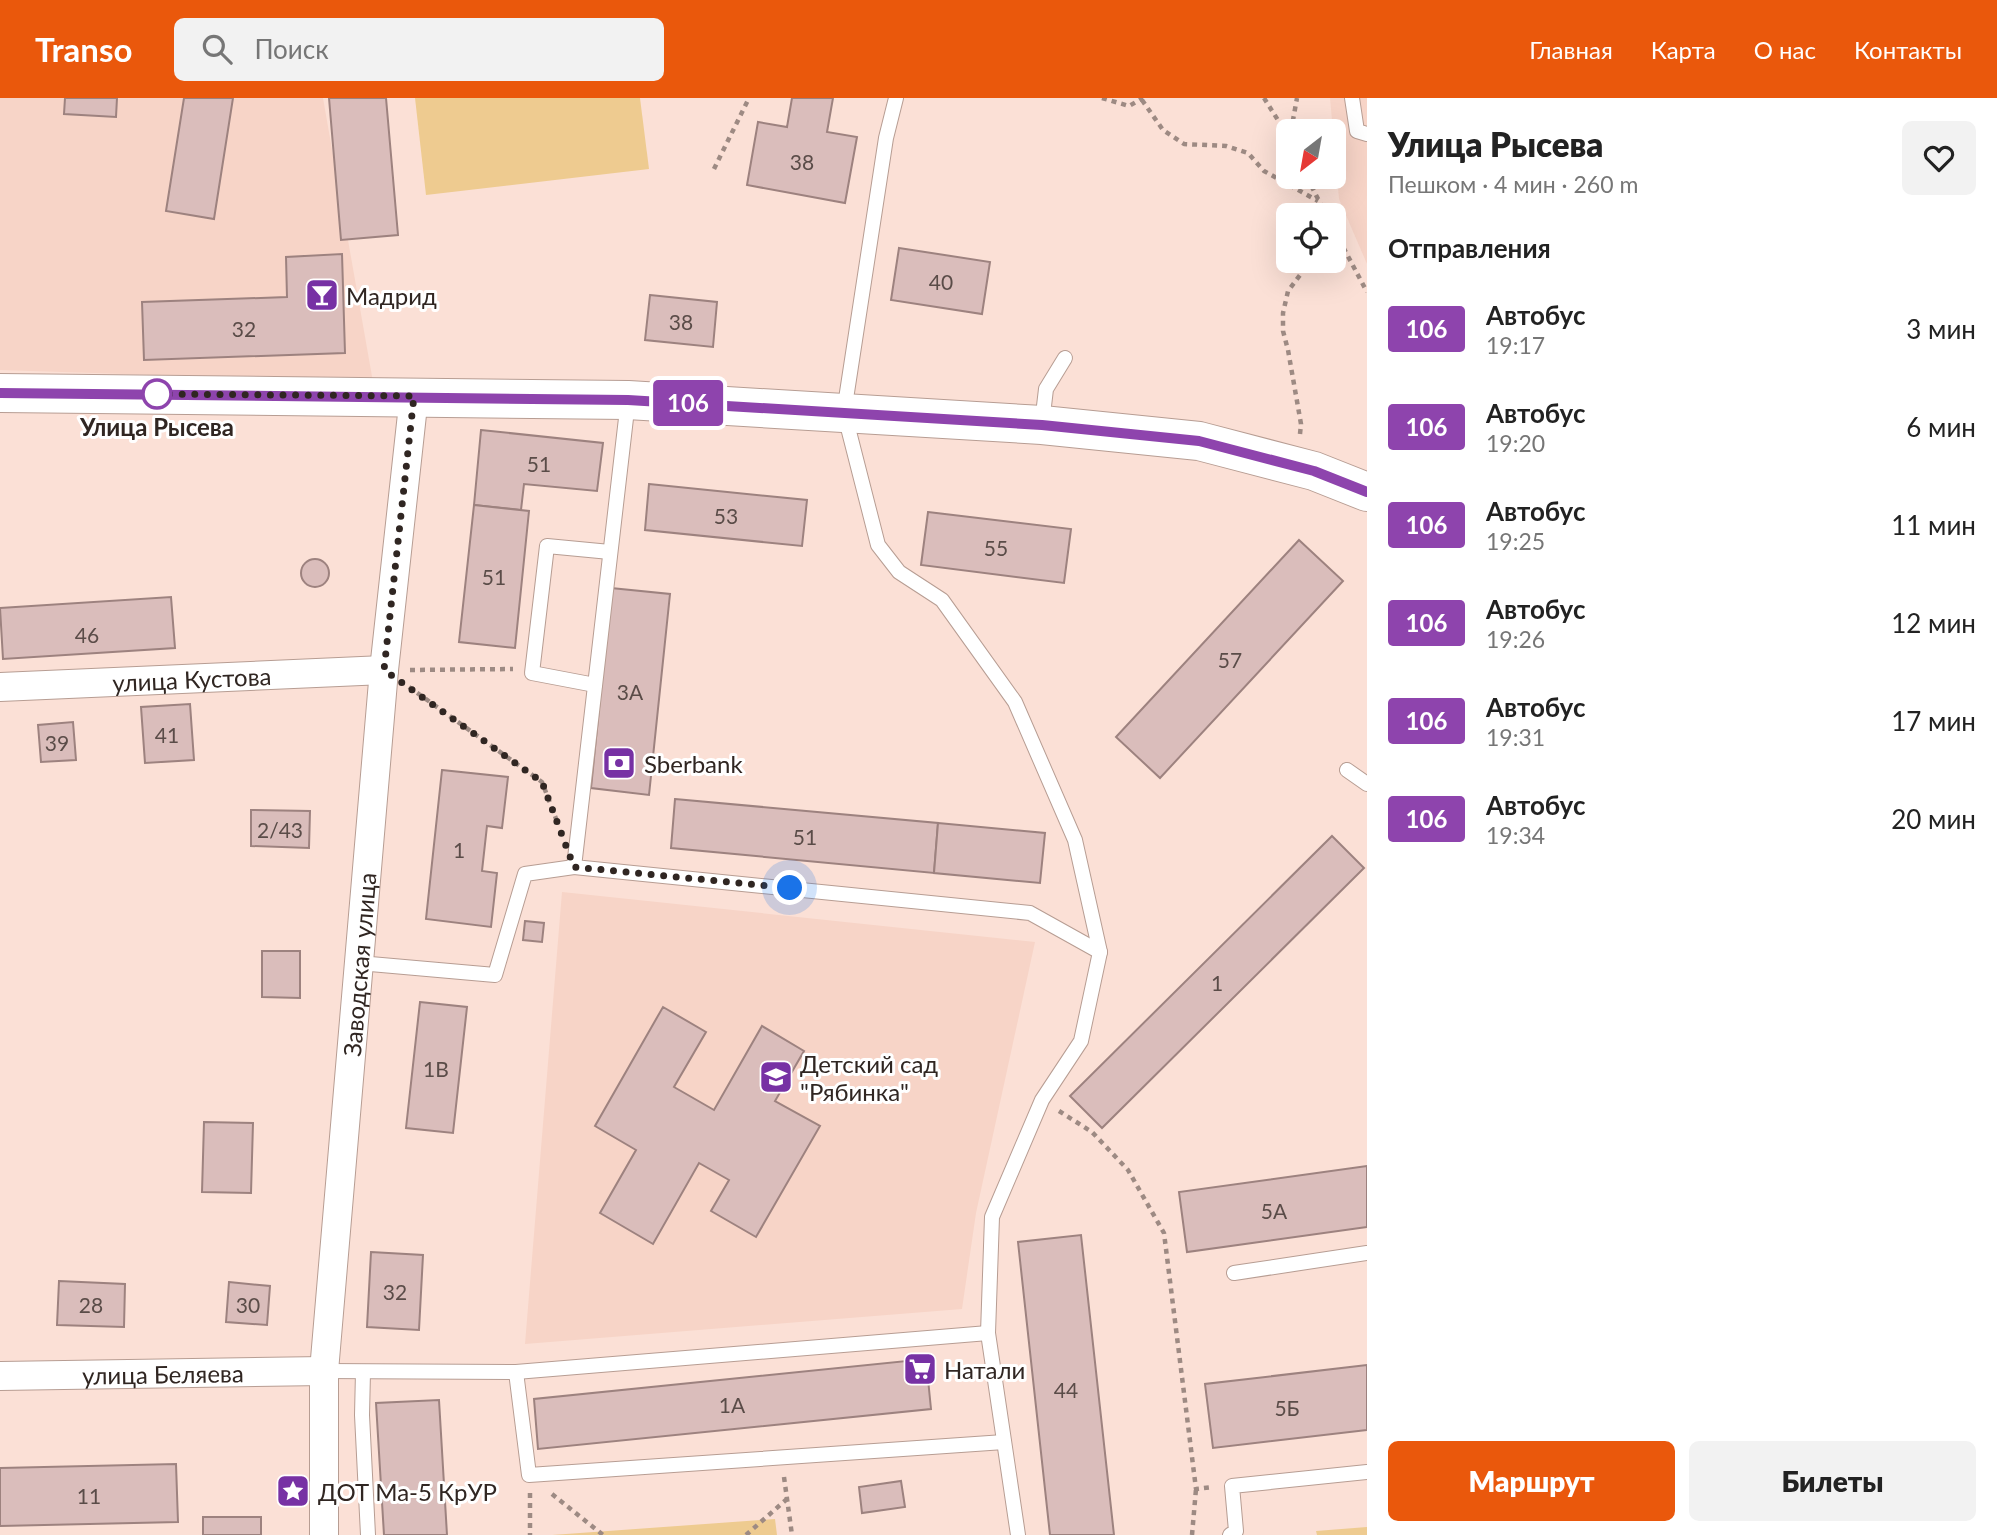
<!DOCTYPE html>
<html lang="ru">
<head>
<meta charset="utf-8">
<style>
  :root { --surface:#fff; --page:#f2f2f2; --text:#222; --muted:#767676; --accent:#ea580c }
  body { margin:0; font-family:Lato,sans-serif; background:var(--page); color:var(--text); height:100vh; display:flex; flex-direction:column; font-size:26px; white-space:nowrap }
  * { box-sizing:border-box; margin:0 }
  p { font-size:23px; color:var(--muted) }
  .icon { flex:none; width:38px; height:38px; fill:none; stroke:currentColor; stroke-width:2; stroke-linecap:round; stroke-linejoin:round }
  .map { position:relative; flex:1; overflow:hidden }
  .panel { display:flex; flex-direction:column; background:var(--surface); width:630px }
  .panel>* { flex:none }
  .badge { padding:0 14px; border-radius:5px; font-size:24px; line-height:46px }
  .needle { width:46px; rotate:211deg }
  .tools { position:absolute; left:1276px; top:21px; display:grid; gap:14px }
  .tools a { display:grid; place-items:center; width:70px; height:70px; border-radius:10px; background:var(--surface); box-shadow:0 7px 28px #0002; font-size:35px }
  .you { position:absolute; width:35px; height:35px; margin:-18px; border:5px solid #fff; border-radius:50%; background:#1a73e8; box-shadow:0 0 0 10px #1a73e833 }
  .map>.badge { position:absolute; translate:-50% -50%; box-shadow:0 0 0 4px #fff }
  h2 { padding:0 21px; font-size:26px; line-height:63px }
  .round { display:grid; place-items:center; flex:none; width:74px; height:74px; border-radius:10px; background:var(--page) }
  .headline { display:flex; align-items:center; justify-content:space-between; height:119px; padding:0 21px }
  h1 { font-size:33px; font-weight:800; line-height:52px }
  .cta { display:flex; gap:14px; margin-top:auto; padding:14px 21px }
  .cta a { flex:1; height:80px; border-radius:10px; background:var(--accent); color:#fff; font-size:28px; font-weight:800; line-height:80px; text-align:center }
  .cta a+a { background:var(--page); color:var(--text) }
  ul { padding:0; list-style:none }
  li { display:flex; align-items:center; gap:21px; height:98px; padding:0 21px }
  li div { flex:1 }
  li b { display:block; font-size:26px }
  li em { font-style:normal }
  li .badge { min-width:77px; font-weight:700; text-align:center }
  header { display:flex; align-items:center; gap:42px; box-sizing:border-box; height:98px; padding:0 35px; background:var(--accent); color:#fff }
  header strong { font-size:33px }
  nav { display:flex; gap:38px; margin-inline-start:auto; font-size:24px }
  .search { width:490px; height:63px; background:var(--page); display:flex; align-items:center; gap:18px; box-sizing:border-box; padding:0 24px; border-radius:10px; color:var(--muted); font-size:26px }
  main { display:flex; flex:1; min-height:0 }
  .map>svg:first-child { display:block }
  .built { fill:#f7d4c7 }
  .green { fill:#eecb90 }
  .building { fill:#dabdbb; stroke:#9d827f; stroke-width:2 }
  .lines { fill:none; stroke-linecap:round; stroke-linejoin:round }
  .service-casing { stroke:#b79d93; stroke-width:16 }
  .minor-casing { stroke:#b79d93; stroke-width:30 }
  .secondary-casing { stroke:#b79d93; stroke-width:40 }
  .path { stroke:#9d8a83; stroke-width:4.5; stroke-dasharray:5 5; stroke-linecap:butt }
  .service { stroke:#fff; stroke-width:14 }
  .minor { stroke:#fff; stroke-width:28 }
  .secondary { stroke:#fff; stroke-width:38 }
  .line-casing { stroke:#fff; stroke-width:16 }
  .line { stroke:#8e44ad; stroke-width:10 }
  .walk { stroke:#302622; stroke-width:7; stroke-dasharray:0 12.6 }
  .stop-dot { fill:#fff; stroke:#8e44ad; stroke-width:3.5 }
  .labels { text-anchor:middle; dominant-baseline:central; stroke-width:6; stroke-linejoin:round; paint-order:stroke }
  .number-label { font-size:21px; fill:#5a4c48 }
  .poi-label { font-size:24px; fill:#302622; stroke:#fff; text-anchor:start }
  .stop-label { font-size:24px; font-weight:bold; fill:#302622; stroke:#fff }
  .street-label { font-size:24px; fill:#302622; stroke:#fff }
</style>
</head>
<body>
<header>
<strong>Transo</strong>
<div class="search"><svg class="icon" aria-label="search" viewBox="0 0 24 24"><circle cx="10" cy="10" r="6"/><path d="M15 15l6 6"/></svg>Поиск</div>
<nav><a>Главная</a><a>Карта</a><a>О нас</a><a>Контакты</a></nav>
</header>
<main>
<div class="map">
<svg width="1367" height="1437" viewBox="0 0 1367 1437">
  <rect width="100%" height="100%" fill="#fbe0d6"/>
  <g class="built">
    <polygon points="0,0 323,0 373,284 0,272"/>
    <polygon points="1330,0 1367,0 1367,166 1339,101"/>
    <polygon points="562,794 1035,844 976,1115 962,1211 525,1246"/>
  </g>
  <g class="green">
    <polygon points="415,0 640,0 649,71 426,97"/>
    <polygon points="775,1421 777,1437 552,1437"/>
    <polygon points="1367,1429 1367,1437 1317,1437 1316,1433"/>
  </g>
  <g class="building">
    <polygon points="65,0 117,0 116,19 64,16"/>
    <polygon points="184,0 233,0 214,121 166,113"/>
    <polygon points="329,0 386,0 398,137 341,142"/>
    <polygon points="792,0 833,0 827,34 857,39 845,105 747,87 758,24 787,29"/>
    <polygon points="899,150 990,164 982,216 891,202"/>
    <polygon points="342,156 345,255 144,262 142,204 287,199 286,159"/>
    <polygon points="650,197 717,204 713,249 645,242"/>
    <polygon points="481,332 603,345 597,393 524,386 521,412 474,407"/>
    <polygon points="649,386 807,402 802,448 645,432"/>
    <polygon points="474,407 529,413 515,550 459,544"/>
    <polygon points="928,414 1071,431 1064,485 921,467"/>
    <polygon points="1299,442 1343,483 1160,680 1116,639"/>
    <circle cx="315" cy="475" r="14"/>
    <polygon points="611,490 670,496 649,697 591,690"/>
    <polygon points="171,499 175,550 3,561 0,510"/>
    <polygon points="190,606 194,662 145,665 141,609"/>
    <polygon points="73,624 76,662 41,664 38,627"/>
    <polygon points="442,672 508,679 502,730 487,728 482,773 497,775 491,829 426,821"/>
    <polygon points="675,701 938,725 934,775 671,750"/>
    <polygon points="251,712 310,713 309,750 251,748"/>
    <polygon points="938,725 1045,735 1040,785 934,775"/>
    <polygon points="1332,738 1364,770 1102,1030 1070,998"/>
    <polygon points="525,823 544,825 542,844 523,842"/>
    <polygon points="262,853 300,853 300,900 262,899"/>
    <polygon points="420,904 467,909 453,1035 406,1030"/>
    <polygon points="663,909 706,934 674,989 714,1012 762,928 804,953 775,1003 820,1028 756,1139 711,1113 729,1082 699,1065 653,1146 600,1115 636,1052 595,1028"/>
    <polygon points="204,1024 253,1025 251,1095 202,1094"/>
    <polygon points="1367,1068 1367,1129 1187,1154 1179,1094"/>
    <polygon points="1081,1137 1114,1437 1050,1437 1018,1144"/>
    <polygon points="371,1154 423,1157 419,1232 367,1229"/>
    <polygon points="59,1183 125,1186 124,1229 57,1227"/>
    <polygon points="229,1184 270,1188 267,1227 226,1224"/>
    <polygon points="926,1261 931,1311 538,1351 534,1301"/>
    <polygon points="1367,1267 1367,1332 1213,1350 1205,1286"/>
    <polygon points="439,1302 447,1437 384,1437 376,1305"/>
    <polygon points="176,1366 178,1424 0,1428 0,1370"/>
    <polygon points="901,1383 905,1409 862,1415 859,1389"/>
    <rect x="203" y="1419" width="58" height="18"/>
  </g>
  <g class="lines">
    <defs>
      <g id="service">
        <polyline points="896,0 886,40 844,314 878,447 899,474 942,502 1015,604 1075,742 1100,854 1081,943 1042,1002 992,1119 988,1235 1018,1437"/>
        <polyline points="1352,0 1357,33 1367,36"/>
        <polyline points="628,303 574,769 1030,815 1100,854"/>
        <polyline points="1042,325 1046,291 1065,260"/>
        <polyline points="595,587 532,575 547,448 610,454"/>
        <polyline points="1347,672 1367,686"/>
        <polyline points="359,865 495,877 525,776 574,769"/>
        <polyline points="1234,1175 1367,1155"/>
        <polyline points="324,1273 516,1274 988,1235"/>
        <polyline points="363,1274 362,1317 368,1437"/>
        <polyline points="516,1274 529,1377 1004,1344"/>
        <polyline points="1230,1437 1236,1433 1232,1388 1367,1374"/>
      </g>
      <g id="minor">
        <path id="s1" d="M0,589L384,572"/>
        <path id="s2" d="M0,1278L324,1273"/>
        <path id="s3" d="M324,1437V1273L384,572L414,298"/>
      </g>
      <polyline id="secondary" points="0,295 628,302 1042,327 1199,343 1314,373 1367,394"/>
    </defs>
    <use href="#service" class="service-casing"/>
    <use href="#minor" class="minor-casing"/>
    <use href="#secondary" class="secondary-casing"/>
    <g class="path">
      <polyline points="1102,0 1129,8 1143,0"/>
      <polyline points="1264,0 1288,38"/>
      <polyline points="1142,2 1163,32 1184,46 1226,48 1248,55 1264,73 1318,103"/>
      <polyline points="1291,33 1297,0"/>
      <polyline points="714,71 749,0"/>
      <polyline points="1307,79 1326,117"/>
      <polyline points="1334,132 1367,194"/>
      <polyline points="1300,336 1301,326 1288,252 1283,233 1283,215 1288,193 1300,177 1305,163"/>
      <polyline points="410,572 513,571"/>
      <polyline points="409,589 542,684 558,726"/>
      <polyline points="1059,1013 1092,1034 1128,1072 1164,1135 1196,1391 1213,1389"/>
      <polyline points="784,1379 792,1437"/>
      <polyline points="530,1395 530,1437"/>
      <polyline points="552,1396 603,1437"/>
      <polyline points="746,1437 787,1401"/>
      <polyline points="1192,1437 1196,1391"/>
    </g>
    <use href="#service" class="service"/>
    <use href="#minor" class="minor"/>
    <use href="#secondary" class="secondary"/>
  </g>
  <g class="lines">
    <defs>
      <polyline id="line" points="0,295 628,302 1042,327 1199,343 1314,373 1367,394"/>
    </defs>
    <use href="#line" class="line-casing"/>
    <use href="#line" class="line"/>
    <polyline class="walk" points="157,296 414,298 384,572 542,684 574,769 790,790"/>
  </g>
  <defs>
    <symbol id="bar-square" viewBox="-11 -11 22 22"><rect x="-9" y="-9" width="18" height="18" rx="4" fill="#7731a4" stroke="#fff"/><path d="M-6-5H6L.8 .8V4.5H3.5V6h-7V4.5H-.8V.8Z" fill="#fff"/></symbol>
    <symbol id="bank-square" viewBox="-11 -11 22 22"><rect x="-9" y="-9" width="18" height="18" rx="4" fill="#7731a4" stroke="#fff"/><path d="M-6-4H6V4H-6ZM0-2.3a2.3 2.3 0 1 0 0 4.6a2.3 2.3 0 1 0 0-4.6Z" fill="#fff"/></symbol>
    <symbol id="school-square" viewBox="-11 -11 22 22"><rect x="-9" y="-9" width="18" height="18" rx="4" fill="#7731a4" stroke="#fff"/><path d="M0-5L7-2L0 1L-7-2ZM-4 1L0 2.5L4 1V4Q0 6-4 4Z" fill="#fff"/></symbol>
    <symbol id="supermarket-square" viewBox="-11 -11 22 22"><rect x="-9" y="-9" width="18" height="18" rx="4" fill="#7731a4" stroke="#fff"/><path d="M-6-5.5h2.5l.6 2H6L4.5 2H-2.5L-4.4-4H-6ZM-1.5 3.2a1.3 1.3 0 1 0 .1 0ZM3 3.2a1.3 1.3 0 1 0 .1 0Z" fill="#fff"/></symbol>
    <symbol id="sight-square" viewBox="-11 -11 22 22"><rect x="-9" y="-9" width="18" height="18" rx="4" fill="#7731a4" stroke="#fff"/><path d="M0-6L1.8-2.2L6-1.7L2.9 1.2L3.7 5.4L0 3.3L-3.7 5.4L-2.9 1.2L-6-1.7L-1.8-2.2Z" fill="#fff"/></symbol>
  </defs>
  <g fill-rule="evenodd">
    <use href="#bar-square" x="303" y="178" width="38" height="38"/>
    <use href="#bank-square" x="600" y="646" width="38" height="38"/>
    <use href="#school-square" x="757" y="960" width="38" height="38"/>
    <use href="#supermarket-square" x="901" y="1252" width="38" height="38"/>
    <use href="#sight-square" x="274" y="1374" width="38" height="38"/>
  </g>
  <circle class="stop-dot" cx="157" cy="296" r="14"/>
  <g class="labels">
    <g class="number-label">
      <text x="802" y="63">38</text>
      <text x="941" y="183">40</text>
      <text x="681" y="223">38</text>
      <text x="244" y="230">32</text>
      <text x="539" y="365">51</text>
      <text x="726" y="417">53</text>
      <text x="996" y="449">55</text>
      <text x="494" y="478">51</text>
      <text x="87" y="536">46</text>
      <text x="1230" y="561">57</text>
      <text x="630" y="593">3А</text>
      <text x="167" y="636">41</text>
      <text x="57" y="644">39</text>
      <text x="280" y="731">2/43</text>
      <text x="805" y="738">51</text>
      <text x="459" y="751">1</text>
      <text x="1217" y="884">1</text>
      <text x="436" y="970">1В</text>
      <text x="1274" y="1112">5А</text>
      <text x="395" y="1193">32</text>
      <text x="91" y="1206">28</text>
      <text x="248" y="1206">30</text>
      <text x="1066" y="1291">44</text>
      <text x="732" y="1306">1А</text>
      <text x="1287" y="1309">5Б</text>
      <text x="89" y="1397">11</text>
    </g>
    <g class="poi-label">
      <text x="346" y="197">Мадрид</text>
      <text x="644" y="665">Sberbank</text>
      <text x="800" y="965">Детский сад<tspan x="800" dy="28">"Рябинка"</tspan></text>
      <text x="944" y="1271">Натали</text>
      <text x="318" y="1393">ДОТ Ма-5 КрУР</text>
    </g>
    <g class="stop-label">
      <text x="157" y="328">Улица Рысева</text>
    </g>
    <g class="street-label">
      <text stroke="none"><textPath href="#s1" startOffset="192">улица Кустова</textPath></text>
      <text stroke="none"><textPath href="#s3" startOffset="572">Заводская улица</textPath></text>
      <text stroke="none"><textPath href="#s2" startOffset="163">улица Беляева</textPath></text>
    </g>
  </g>
</svg>
<div class="tools">
<a><svg class="needle" viewBox="-14 -14 28 28"><path d="M0-13l5 13h-10z" fill="#e53935"/><path d="M0 13l5-13h-10z" fill="#767676"/></svg></a>
<a><svg class="icon" aria-label="locate" viewBox="0 0 24 24"><circle cx="12" cy="12" r="6"/><path d="M12 2v4M12 18v4M2 12h4M18 12h4"/></svg></a>
</div>
<div class="you" style="left:790px;top:790px"></div>
<b class="badge" style="left:688px;top:305px;background:#8e44ad;color:#fff">106</b>
</div>
<section class="panel">
<div class="headline"><div><h1>Улица Рысева</h1><p>Пешком · 4 мин · 260 m</p></div><a class="round"><svg class="icon" aria-label="heart" viewBox="0 0 24 24"><path d="M12 20l-8-8c-3-5 5-10 8-4 3-6 11-1 8 4z"/></svg></a></div>
<h2>Отправления</h2>
<ul>
<li><span class="badge" style="background:#8e44ad;color:#fff">106</span><div><b>Автобус</b><p>19:17</p></div><em>3 мин</em></li>
<li><span class="badge" style="background:#8e44ad;color:#fff">106</span><div><b>Автобус</b><p>19:20</p></div><em>6 мин</em></li>
<li><span class="badge" style="background:#8e44ad;color:#fff">106</span><div><b>Автобус</b><p>19:25</p></div><em>11 мин</em></li>
<li><span class="badge" style="background:#8e44ad;color:#fff">106</span><div><b>Автобус</b><p>19:26</p></div><em>12 мин</em></li>
<li><span class="badge" style="background:#8e44ad;color:#fff">106</span><div><b>Автобус</b><p>19:31</p></div><em>17 мин</em></li>
<li><span class="badge" style="background:#8e44ad;color:#fff">106</span><div><b>Автобус</b><p>19:34</p></div><em>20 мин</em></li>
</ul>
<div class="cta"><a>Маршрут</a><a>Билеты</a></div>
</section>
</main>
</body>
</html>
